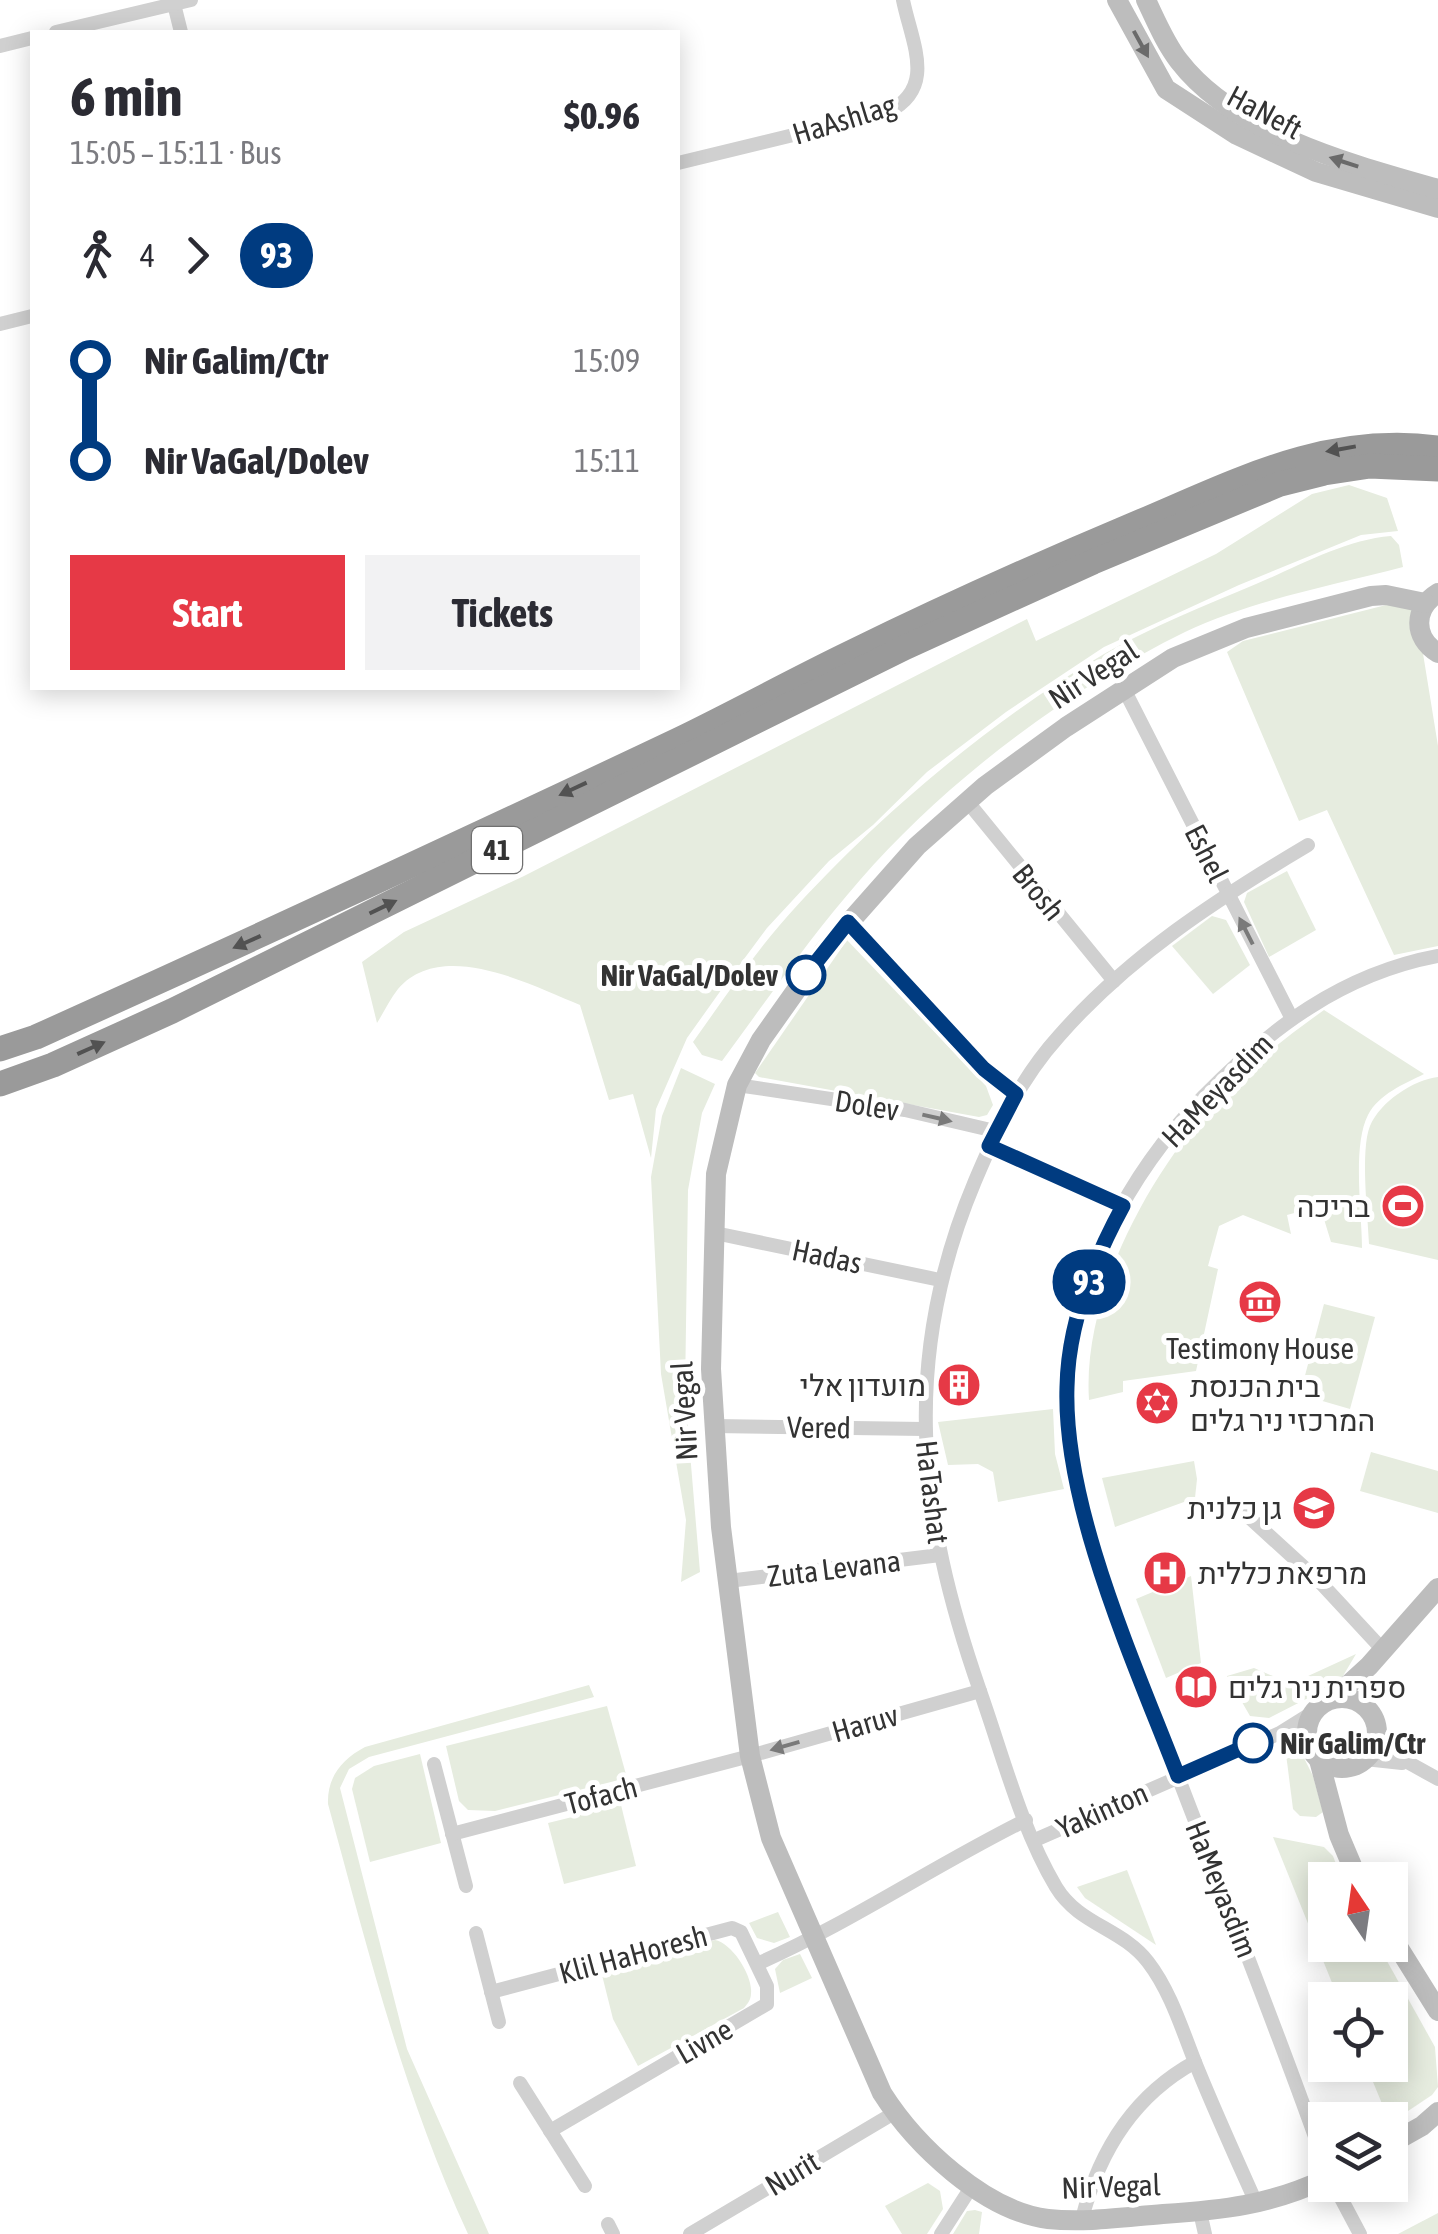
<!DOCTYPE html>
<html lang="en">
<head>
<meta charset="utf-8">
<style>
  :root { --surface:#fff; --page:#f2f2f3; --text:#2b2b33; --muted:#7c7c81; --accent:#e63946 }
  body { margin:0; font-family:"Asap Condensed",Heebo,sans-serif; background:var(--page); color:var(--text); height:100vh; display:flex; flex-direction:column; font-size:38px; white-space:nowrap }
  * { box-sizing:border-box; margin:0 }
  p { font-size:32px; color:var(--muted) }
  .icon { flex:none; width:55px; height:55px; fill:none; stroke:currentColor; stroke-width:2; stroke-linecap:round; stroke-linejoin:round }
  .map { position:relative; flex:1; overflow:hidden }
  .details { position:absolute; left:30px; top:30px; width:650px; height:660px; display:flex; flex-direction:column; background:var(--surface); border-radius:0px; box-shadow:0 5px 25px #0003 }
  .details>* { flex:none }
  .badge { padding:0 20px; border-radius:32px; font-size:35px; line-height:65px }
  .needle { width:65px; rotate:347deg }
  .buttons { position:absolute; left:1308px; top:1862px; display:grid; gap:20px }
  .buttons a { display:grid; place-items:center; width:100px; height:100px; border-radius:0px; background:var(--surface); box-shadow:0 5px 25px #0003; font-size:50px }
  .map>.badge { position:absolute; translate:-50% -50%; box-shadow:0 0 0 5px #fff }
  .legs { display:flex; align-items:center; gap:15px; height:110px; padding:0 40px; font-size:32px }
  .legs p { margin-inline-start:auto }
  .head { display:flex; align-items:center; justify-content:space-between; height:170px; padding:0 40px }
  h1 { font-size:55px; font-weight:700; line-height:75px }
  .action { display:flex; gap:20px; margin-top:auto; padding:20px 40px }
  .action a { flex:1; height:115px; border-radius:0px; background:var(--accent); color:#fff; font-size:40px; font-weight:700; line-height:115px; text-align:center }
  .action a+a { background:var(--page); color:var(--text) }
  ul { padding:0 40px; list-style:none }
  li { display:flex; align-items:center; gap:35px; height:100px; font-size:38px }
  li i { display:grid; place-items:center; width:15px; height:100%; margin:0 12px; background:currentColor }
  li i::after { content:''; width:25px; height:25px; margin:-12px; border:8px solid; border-radius:50%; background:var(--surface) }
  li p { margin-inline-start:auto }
  li:first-child i { background:linear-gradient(#0000 50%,currentColor 0) }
  li:last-child i { background:linear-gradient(currentColor 50%,#0000 0) }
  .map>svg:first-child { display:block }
  .green { fill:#e6ecdf }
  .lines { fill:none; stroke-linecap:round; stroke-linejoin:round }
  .street { stroke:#d0d0d0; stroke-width:14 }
  .secondary { stroke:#bdbdbd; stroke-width:20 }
  .highway { stroke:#9a9a9a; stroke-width:25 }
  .oneway { fill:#6a6a6a }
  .oneway2 { fill:#525252 }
  .oneway3 { fill:#7a7a7a }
  .line-1-casing { stroke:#fff; stroke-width:22 }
  .line-1 { stroke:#003b80; stroke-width:15 }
  .stop-1-dot { fill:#fff; stroke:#003b80; stroke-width:5 }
  .labels { text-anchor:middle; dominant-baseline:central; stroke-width:10; stroke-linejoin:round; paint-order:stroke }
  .shield { fill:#fff; stroke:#707070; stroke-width:2.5 }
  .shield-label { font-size:28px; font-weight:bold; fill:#333 }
  .street-label { font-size:30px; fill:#333; stroke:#fff }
  .stop-label { font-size:30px; font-weight:bold; fill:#333; stroke:#fff; text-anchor:end }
  .poi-label { font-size:30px; fill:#333; stroke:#fff; text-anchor:end }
</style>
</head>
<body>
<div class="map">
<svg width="1438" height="2234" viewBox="0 0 1438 2234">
  <rect width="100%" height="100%" fill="#fff"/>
  <g class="green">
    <path d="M1349,485L1387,498L1398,531L1361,535L1239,585L1104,647L1006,712L927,772L873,825L829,861L767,928L724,986L687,1038L656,1109L651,1158L633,1094L609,1100L580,1005C531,985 442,938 398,989C390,999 384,1012 377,1023L362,962L404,932L524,876L1027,619L1036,641L1216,554L1312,494Z"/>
    <path d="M1391,536L1399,545L1403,567C1331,586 1252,600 1185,632C1067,690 946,781 860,880C810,937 767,1000 722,1061L702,1055L693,1042C721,1003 748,962 779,926C866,826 989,721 1104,654C1151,627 1206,605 1256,584C1299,566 1344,540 1391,536Z"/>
    <polygon points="1414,598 1438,746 1438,946 1394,955 1327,810 1299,821 1227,652 1243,641"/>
    <polygon points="1287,871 1316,930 1269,957 1244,902 1247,893"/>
    <polygon points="1212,916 1226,920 1250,965 1213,994 1172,946"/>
    <polygon points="847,940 986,1086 993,1105 987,1115 979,1117 759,1077 755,1073"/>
    <path d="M1324,1010L1424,1074C1404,1084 1379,1094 1368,1115C1352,1146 1362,1213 1362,1248L1331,1242L1320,1206L1287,1215L1291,1234L1243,1215L1219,1226L1208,1266L1218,1269L1196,1371L1123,1381V1392L1089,1400C1082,1294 1152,1167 1224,1093C1254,1062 1289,1035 1324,1010Z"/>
    <polygon points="681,1068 715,1084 702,1113 688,1190 685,1393 700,1572 681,1582 686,1520 661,1374 651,1177 662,1116"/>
    <path d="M1438,1077V1260L1369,1244C1368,1216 1360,1150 1370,1126C1380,1102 1413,1080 1438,1077Z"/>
    <polygon points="1324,1304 1375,1317 1350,1409 1319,1400 1322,1388 1303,1383"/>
    <polygon points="1053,1409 1055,1454 1064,1489 998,1502 993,1472 978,1464 948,1465 938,1422"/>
    <polygon points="1371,1452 1438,1471 1438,1513 1360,1491"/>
    <polygon points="1194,1461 1197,1479 1195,1498 1115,1527 1102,1478"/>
    <polygon points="1191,1576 1201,1663 1166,1678 1136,1599"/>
    <polygon points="1356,1654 1343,1676 1310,1697 1269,1718 1250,1716 1227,1676 1254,1668 1287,1682 1295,1682"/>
    <path d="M589,1685L594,1697L369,1757L349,1769L340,1788L407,2049L489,2234H468C404,2096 368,1950 328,1804C327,1777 342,1759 365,1747Z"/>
    <polygon points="607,1706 627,1778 495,1811 468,1810 459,1801 446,1746"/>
    <polygon points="1297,1744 1313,1776 1323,1812 1316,1817 1300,1816 1293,1809 1285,1746"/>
    <polygon points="420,1754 441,1843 370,1862 352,1789 355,1778 374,1766"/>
    <polygon points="621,1805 636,1866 564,1884 548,1823"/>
    <polygon points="1273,1837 1324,1847 1333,1856 1342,1880 1325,1880 1325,1945 1378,1945 1435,2047 1438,2087 1432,2095 1390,2123 1366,2065 1390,2065 1390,2000 1339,2000"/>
    <polygon points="1127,1870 1156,1945 1085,1898 1077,1887"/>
    <polygon points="778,1912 790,1937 774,1943 757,1938 749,1923"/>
    <path d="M715,1940C732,1943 753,1976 751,1993C751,2000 748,2003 744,2008L638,2066L613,2019L601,1971Z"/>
    <polygon points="800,1954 812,1978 780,1993 775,1969 783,1960"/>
    <polygon points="928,2183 940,2191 943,2209 927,2234 902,2234 885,2206"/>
    <polygon points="975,2210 982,2212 979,2234 953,2234 967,2211"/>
    <polygon points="1438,2213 1438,2234 1398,2234"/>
  </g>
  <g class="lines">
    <g class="street">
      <polyline points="173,0 181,32"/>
      <polyline points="56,32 191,0"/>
      <polyline points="0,46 32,38"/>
      <path d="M678,163L888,112C937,87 912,44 903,0"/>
      <polyline points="0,324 32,316"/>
      <polyline points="1124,689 1291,1017"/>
      <polyline points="967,801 1114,981"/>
      <polyline points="848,922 984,1069 1016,1094"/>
      <polyline points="737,1085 905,1110 995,1131"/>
      <polyline points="989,1146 1123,1205"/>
      <polyline points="715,1233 940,1280"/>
      <polyline points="714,1426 924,1429"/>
      <polyline points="1240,1509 1319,1581 1383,1650"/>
      <polyline points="728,1581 940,1555"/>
      <polyline points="1281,1733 1293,1733 1308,1743"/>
      <polyline points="1377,1735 1393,1754 1438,1779"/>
      <polyline points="1365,1759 1402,1763"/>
      <polyline points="434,1764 466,1886"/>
      <polyline points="452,1834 750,1756 980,1691"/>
      <polyline points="1035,1840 1280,1733 1312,1713"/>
      <polyline points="476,1933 499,2022"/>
      <path d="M757,1964C850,1923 935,1865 1026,1820"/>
      <polyline points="491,1992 732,1928 741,1932 767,1986 767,2004 550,2131"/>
      <polyline points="520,2083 585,2186"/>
      <path d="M1325,2165C1271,2010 1208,1859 1151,1705C1114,1608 1062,1491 1066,1386C1071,1280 1130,1172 1203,1097C1269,1029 1342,974 1438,956"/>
      <polyline points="1334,2185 1360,2234"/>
      <path d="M1257,2205C1237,2160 1217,2116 1199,2072C1184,2036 1172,1993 1148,1962C1122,1928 1079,1925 1056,1887C1021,1828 1003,1756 980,1691C918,1513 900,1359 975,1181C997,1129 1020,1079 1059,1036C1129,956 1217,899 1308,845"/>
      <polyline points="1200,2212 1205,2234"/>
      <path d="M1082,2219C1099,2151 1133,2096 1195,2062"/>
      <polyline points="608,2224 613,2234"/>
      <polyline points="690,2234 894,2113"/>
      <polyline points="941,2234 972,2186"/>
    </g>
    <g class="secondary">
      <polyline points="1117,0 1166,89 1237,135 1316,172 1438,208"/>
      <path d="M1146,0C1156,21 1165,43 1179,61C1235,134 1354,165 1438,189"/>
      <path d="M1438,593C1413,608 1413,638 1438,653"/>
      <circle cx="1342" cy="1733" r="35"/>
      <polyline points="1334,1698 1369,1666 1438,1588"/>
      <polyline points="1319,1760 1339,1835 1358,1880"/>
      <polyline points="1390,1934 1438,2011"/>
      <polyline points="1390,2144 1422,2126 1438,2112"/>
      <path d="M1325,2179C1270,2205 1223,2210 1163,2214C1125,2217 1085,2223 1048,2219C984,2211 915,2145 882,2093L771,1838L750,1756L721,1527L711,1369L716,1174L737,1085L761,1040L824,951L917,846L985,786L1066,727L1173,658L1246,628L1371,596L1386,595L1425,603"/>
    </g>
    <g class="highway">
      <path d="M0,1049L36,1037C251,940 465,841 678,740C736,712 792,681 850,653C942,608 1035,566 1130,526C1233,483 1323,433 1438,448"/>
      <polyline points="0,1084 53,1065 172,1011 906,647 1093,562 1280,484 1324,473 1370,466 1438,469"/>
    </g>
  </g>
  <defs><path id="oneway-solid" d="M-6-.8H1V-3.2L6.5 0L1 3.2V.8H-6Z" transform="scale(2.5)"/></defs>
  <g class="oneway">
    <use href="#oneway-solid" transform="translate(1141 44) rotate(61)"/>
    <use href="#oneway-solid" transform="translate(1344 162) rotate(-162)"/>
  </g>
  <g class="oneway2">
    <use href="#oneway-solid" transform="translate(1341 449) rotate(170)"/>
    <use href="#oneway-solid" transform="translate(573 789) rotate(155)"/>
    <use href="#oneway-solid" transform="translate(383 907) rotate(-26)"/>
    <use href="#oneway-solid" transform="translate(247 942) rotate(156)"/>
    <use href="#oneway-solid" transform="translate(91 1048) rotate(-24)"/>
  </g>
  <g class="oneway3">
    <use href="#oneway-solid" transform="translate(1246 931) rotate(-117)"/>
    <use href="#oneway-solid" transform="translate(937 1118) rotate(13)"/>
    <use href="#oneway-solid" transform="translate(785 1746) rotate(164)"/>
  </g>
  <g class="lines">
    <defs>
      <path id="line-1" d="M806,975L848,922L984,1069L1016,1094L989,1146L1123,1206C1093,1261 1068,1324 1067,1387C1063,1507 1135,1664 1178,1776L1253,1743"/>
    </defs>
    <use href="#line-1" class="line-1-casing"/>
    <use href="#line-1" class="line-1"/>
  </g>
  <defs>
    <symbol id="stadium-disc" viewBox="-11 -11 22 22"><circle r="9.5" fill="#e63946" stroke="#fff"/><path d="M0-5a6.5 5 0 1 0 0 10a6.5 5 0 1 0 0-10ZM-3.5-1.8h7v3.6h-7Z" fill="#fff"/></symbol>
    <symbol id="museum-disc" viewBox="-11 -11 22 22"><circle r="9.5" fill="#e63946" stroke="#fff"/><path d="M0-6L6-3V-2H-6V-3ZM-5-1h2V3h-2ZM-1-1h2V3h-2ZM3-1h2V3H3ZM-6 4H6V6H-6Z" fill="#fff"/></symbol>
    <symbol id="building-disc" viewBox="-11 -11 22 22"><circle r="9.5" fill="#e63946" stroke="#fff"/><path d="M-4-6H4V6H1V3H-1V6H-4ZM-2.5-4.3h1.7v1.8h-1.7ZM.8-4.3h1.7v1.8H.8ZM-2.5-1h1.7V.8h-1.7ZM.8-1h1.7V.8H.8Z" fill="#fff"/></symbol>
    <symbol id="synagogue-disc" viewBox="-11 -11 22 22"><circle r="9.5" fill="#e63946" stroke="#fff"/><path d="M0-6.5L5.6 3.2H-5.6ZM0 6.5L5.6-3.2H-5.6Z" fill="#fff"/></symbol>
    <symbol id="school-disc" viewBox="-11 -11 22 22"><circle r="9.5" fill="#e63946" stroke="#fff"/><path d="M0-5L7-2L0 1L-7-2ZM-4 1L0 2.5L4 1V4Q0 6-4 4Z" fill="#fff"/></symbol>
    <symbol id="hospital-disc" viewBox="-11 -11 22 22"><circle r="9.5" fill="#e63946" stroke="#fff"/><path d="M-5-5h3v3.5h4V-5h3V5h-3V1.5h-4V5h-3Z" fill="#fff"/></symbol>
    <symbol id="library-disc" viewBox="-11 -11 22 22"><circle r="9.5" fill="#e63946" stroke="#fff"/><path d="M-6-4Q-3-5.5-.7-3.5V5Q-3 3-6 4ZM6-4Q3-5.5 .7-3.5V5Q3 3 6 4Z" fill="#fff"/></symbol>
  </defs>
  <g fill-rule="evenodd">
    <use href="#stadium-disc" x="1378" y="1181" width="50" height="50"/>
    <use href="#museum-disc" x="1235" y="1277" width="50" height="50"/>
    <use href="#building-disc" x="934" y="1360" width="50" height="50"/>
    <use href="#synagogue-disc" x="1132" y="1378" width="50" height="50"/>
    <use href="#school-disc" x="1289" y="1483" width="50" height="50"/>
    <use href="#hospital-disc" x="1140" y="1548" width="50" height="50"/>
    <use href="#library-disc" x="1171" y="1662" width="50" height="50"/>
  </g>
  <g class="stop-1-dot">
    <circle cx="806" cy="975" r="18"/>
    <circle cx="1253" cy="1743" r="18"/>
  </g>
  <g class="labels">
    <rect class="shield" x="472" y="827" width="50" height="46" rx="8"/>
    <g class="shield-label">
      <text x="497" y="850">41</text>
    </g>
    <g class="street-label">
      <text transform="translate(1265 112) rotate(28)">HaNeft</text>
      <text transform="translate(844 119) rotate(-17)">HaAshlag</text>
      <text transform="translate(1093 674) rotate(-33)">Nir Vegal</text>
      <text transform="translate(1207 853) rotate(63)">Eshel</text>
      <text transform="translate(1039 892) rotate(51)">Brosh</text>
      <text transform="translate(1217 1090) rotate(-46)">HaMeyasdim</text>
      <text transform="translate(867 1105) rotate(9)">Dolev</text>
      <text transform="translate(827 1256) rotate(12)">Hadas</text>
      <text transform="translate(684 1411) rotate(-93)">Nir Vegal</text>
      <text transform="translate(819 1427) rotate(1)">Vered</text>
      <text transform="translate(933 1492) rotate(83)">HaTashat</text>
      <text transform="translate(834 1568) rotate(-7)">Zuta Levana</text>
      <text transform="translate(865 1723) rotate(-16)">Haruv</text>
      <text transform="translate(601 1795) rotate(-15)">Tofach</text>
      <text transform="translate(1102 1810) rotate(-24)">Yakinton</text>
      <text transform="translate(1222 1889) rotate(68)">HaMeyasdim</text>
      <text transform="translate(633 1954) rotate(-15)">Klil HaHoresh</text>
      <text transform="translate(704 2041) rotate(-30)">Livne</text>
      <text transform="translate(792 2173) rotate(-31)">Nurit</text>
      <text transform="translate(1111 2186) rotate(-2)">Nir Vegal</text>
    </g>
    <g class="stop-label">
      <text x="778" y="975">Nir VaGal/Dolev</text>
      <text x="1280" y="1743" text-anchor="start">Nir Galim/Ctr</text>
    </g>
    <g class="poi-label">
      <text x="1370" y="1206">בריכה</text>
      <text x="1260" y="1348" text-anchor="middle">Testimony House</text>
      <text x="926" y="1385">מועדון אלי</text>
      <text x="1190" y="1386" text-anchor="start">בית הכנסת<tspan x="1190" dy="34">המרכזי ניר גלים</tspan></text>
      <text x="1282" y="1508">גן כלנית</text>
      <text x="1198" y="1573" text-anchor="start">מרפאת כללית</text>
      <text x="1228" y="1687" text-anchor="start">ספרית ניר גלים</text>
    </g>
  </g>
</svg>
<div class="buttons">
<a><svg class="needle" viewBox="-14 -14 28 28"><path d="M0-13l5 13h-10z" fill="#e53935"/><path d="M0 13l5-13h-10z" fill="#7c7c81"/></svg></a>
<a><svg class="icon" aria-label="locate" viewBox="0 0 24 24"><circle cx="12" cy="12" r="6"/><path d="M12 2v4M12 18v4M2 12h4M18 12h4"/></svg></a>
<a><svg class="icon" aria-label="layers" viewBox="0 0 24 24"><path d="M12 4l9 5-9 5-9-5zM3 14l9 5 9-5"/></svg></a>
</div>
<b class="badge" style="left:1089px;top:1282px;background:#003b80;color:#fff">93</b>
<section class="details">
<div class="head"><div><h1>6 min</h1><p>15:05 – 15:11 · Bus</p></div><b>$0.96</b></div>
<div class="legs"><svg class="icon" aria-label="walk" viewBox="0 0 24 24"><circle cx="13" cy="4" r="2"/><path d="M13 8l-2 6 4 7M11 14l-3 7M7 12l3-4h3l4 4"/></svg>4<svg class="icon" aria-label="forward" viewBox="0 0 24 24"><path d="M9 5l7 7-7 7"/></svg><b class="badge" style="background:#003b80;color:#fff">93</b></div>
<ul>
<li><i style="color:#003b80"></i><b>Nir Galim/Ctr</b><p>15:09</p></li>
<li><i style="color:#003b80"></i><b>Nir VaGal/Dolev</b><p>15:11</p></li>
</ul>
<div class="action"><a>Start</a><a>Tickets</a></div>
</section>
</div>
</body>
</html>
